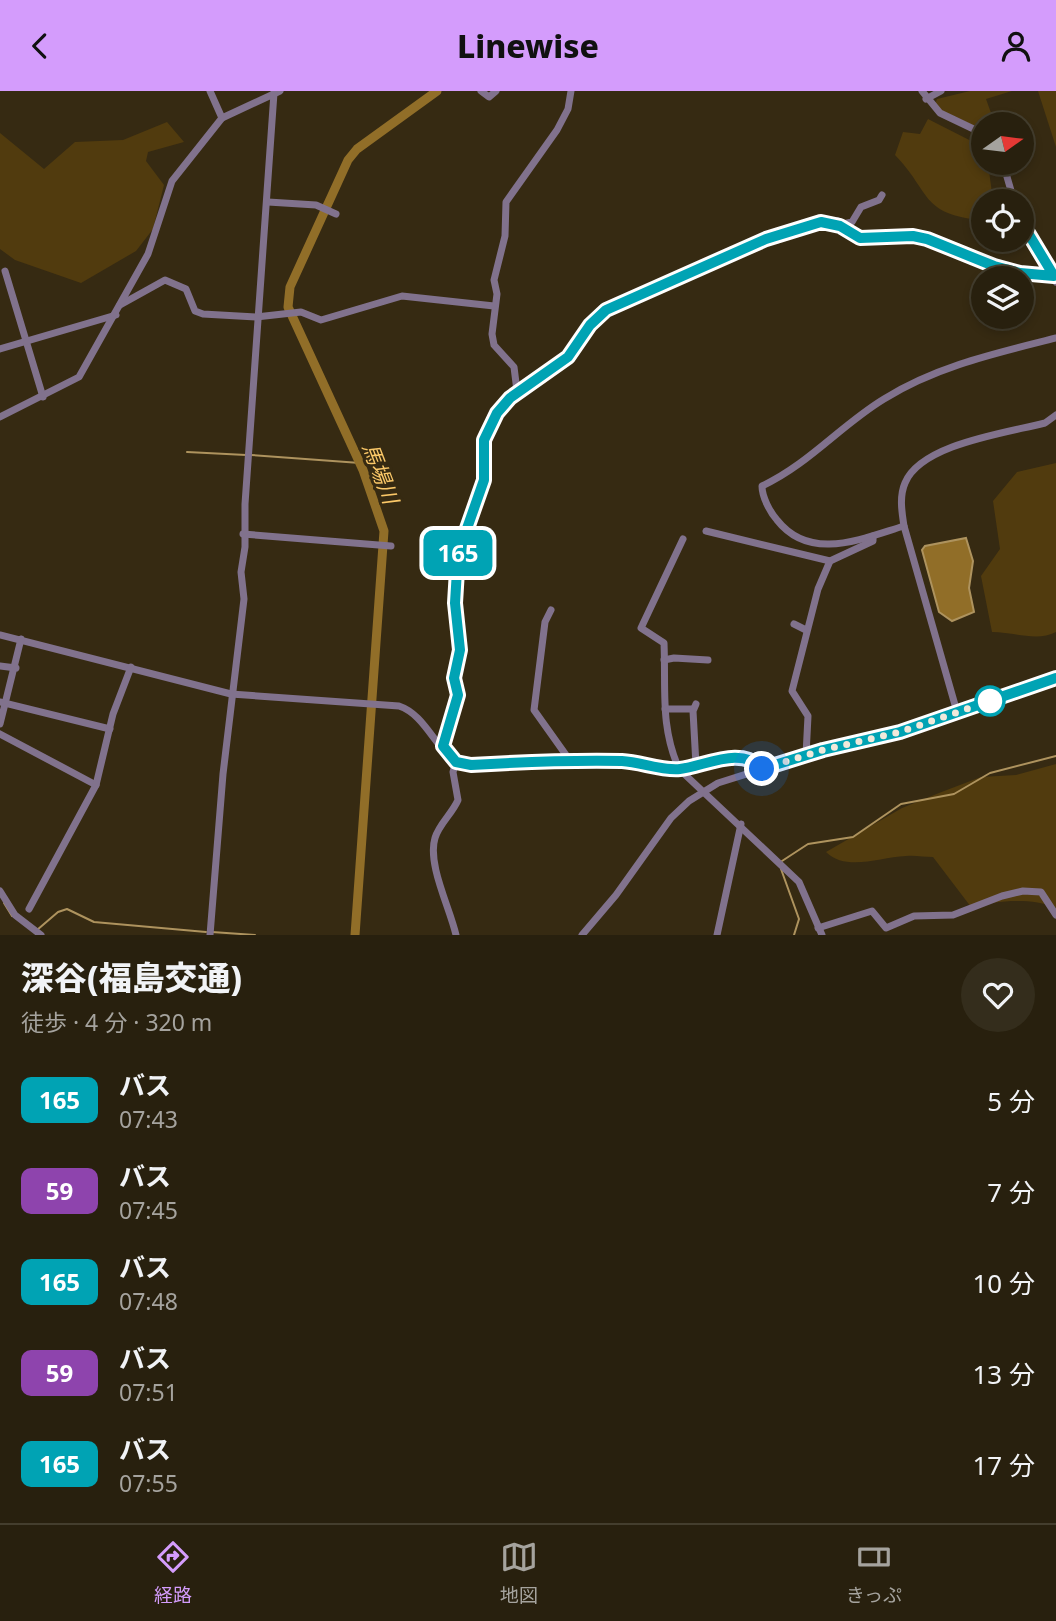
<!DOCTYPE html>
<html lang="ja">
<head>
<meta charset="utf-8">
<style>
  :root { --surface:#28200e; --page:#342d1c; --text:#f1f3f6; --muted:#a5a39e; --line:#443e2e; --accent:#d49cfc }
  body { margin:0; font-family:"Noto Sans","Noto Sans JP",sans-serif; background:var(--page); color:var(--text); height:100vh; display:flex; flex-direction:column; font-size:26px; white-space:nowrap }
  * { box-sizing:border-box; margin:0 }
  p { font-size:23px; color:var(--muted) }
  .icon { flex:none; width:38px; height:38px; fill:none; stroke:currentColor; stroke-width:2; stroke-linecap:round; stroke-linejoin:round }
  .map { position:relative; height:844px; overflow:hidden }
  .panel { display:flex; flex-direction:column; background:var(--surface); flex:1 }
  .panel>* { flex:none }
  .badge { padding:0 14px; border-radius:10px; font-size:24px; line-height:46px }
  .needle { width:46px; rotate:76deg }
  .buttons { position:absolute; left:971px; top:21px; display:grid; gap:14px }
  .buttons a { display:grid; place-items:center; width:63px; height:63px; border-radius:50%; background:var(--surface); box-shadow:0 4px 10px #0003,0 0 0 2px var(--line); font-size:35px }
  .you { position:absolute; width:35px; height:35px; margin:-18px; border:5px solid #fff; border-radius:50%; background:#1a73e8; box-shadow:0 0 0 10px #1a73e833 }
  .map>.badge { position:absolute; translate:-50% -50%; box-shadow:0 0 0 4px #fff }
  .round { display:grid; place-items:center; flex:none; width:74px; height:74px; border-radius:37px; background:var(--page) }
  .summary { display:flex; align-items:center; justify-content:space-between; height:119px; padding:0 21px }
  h1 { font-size:33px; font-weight:800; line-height:52px }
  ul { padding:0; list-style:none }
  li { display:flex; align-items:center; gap:21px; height:91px; padding:0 21px }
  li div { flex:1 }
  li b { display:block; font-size:26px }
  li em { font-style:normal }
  li .badge { min-width:77px; font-weight:700; text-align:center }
  header { display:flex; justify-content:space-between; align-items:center; height:91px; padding:0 21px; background:var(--accent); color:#111; font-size:32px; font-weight:800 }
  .dock { display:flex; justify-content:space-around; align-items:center; height:98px; border-top:2px solid var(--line); background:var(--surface); font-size:19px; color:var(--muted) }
  .dock a { display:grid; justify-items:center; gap:4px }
  .dock .current { color:var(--accent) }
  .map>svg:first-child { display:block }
  .green { fill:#513b0e }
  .water { fill:#916e28; stroke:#ae935e; stroke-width:2 }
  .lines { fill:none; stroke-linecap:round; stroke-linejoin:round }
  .stream { stroke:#ae935e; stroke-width:2 }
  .river { stroke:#916e28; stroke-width:9 }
  .minor { stroke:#81728d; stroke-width:7 }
  .line-casing { stroke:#fff; stroke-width:16 }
  .line { stroke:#00a3b4; stroke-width:10 }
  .walk { stroke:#f1e9db; stroke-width:7; stroke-dasharray:0 12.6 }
  .stop-dot { fill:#fff; stroke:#00a3b4; stroke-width:3.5 }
  .labels { text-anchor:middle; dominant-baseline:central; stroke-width:6; stroke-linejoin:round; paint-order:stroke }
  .water-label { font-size:21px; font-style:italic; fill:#fbc868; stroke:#362a12 }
</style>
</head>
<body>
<header><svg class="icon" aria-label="back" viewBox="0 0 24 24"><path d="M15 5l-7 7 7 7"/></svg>Linewise<svg class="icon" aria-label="person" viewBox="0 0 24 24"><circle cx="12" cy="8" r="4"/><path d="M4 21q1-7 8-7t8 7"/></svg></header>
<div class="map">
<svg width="1056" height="844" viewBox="0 0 1056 844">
  <rect width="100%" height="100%" fill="#362a12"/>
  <g class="green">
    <polygon points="970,0 1012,0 986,8 995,33 984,33 983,39 934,16 937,8"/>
    <polygon points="1038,0 1056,0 1056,56"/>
    <path d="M928,28L983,56L984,72H988L993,110H984L981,129C920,123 931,101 895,64L903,41L920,43Z"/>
    <polygon points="167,31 184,51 148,61 146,70 164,94 153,138 136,160 81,192 15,169 0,158 0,42 44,78 75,51 123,49"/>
    <path d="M1056,372V541C1037,551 1014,541 992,541L981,485L1000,458L993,410L1017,381Z"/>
    <path d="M1056,673V817C1031,806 996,810 971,816L933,766C924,766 915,764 906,765C879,766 847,781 826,761L902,717L939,702L981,686L1016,684Z"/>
  </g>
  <polygon class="water" points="966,447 973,470 969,497 974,521 952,530 939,521 922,459 925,455"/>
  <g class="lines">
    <g class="stream">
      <polyline points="187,361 246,364"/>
      <polyline points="251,364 360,372"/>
      <polyline points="782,770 808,753 853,746 901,713 954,703 990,682 1056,665"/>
      <polyline points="781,778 799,828 794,844"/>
      <polyline points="4,812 12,825"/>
      <polyline points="37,839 58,821 67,818 94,831 206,841"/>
      <polyline points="212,841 255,844"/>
    </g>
    <polyline class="river" points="355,844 384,440 363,379 288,216 290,196 348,69 357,58 437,0"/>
    <g class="minor">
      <polyline points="210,0 222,27"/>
      <polyline points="481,0 489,6 496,0"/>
      <polyline points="922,0 940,22 984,43"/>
      <polyline points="926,8 941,0"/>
      <polyline points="1003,72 1014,110"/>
      <polyline points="268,111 316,114 336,123"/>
      <polyline points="838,130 843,133 852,131 861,116 879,109 882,104"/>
      <polyline points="1022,132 1044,165 1056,191"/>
      <polyline points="5,180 43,306"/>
      <polyline points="120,214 165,189 186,198 195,220 203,223 256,226 301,221 321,229 402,205 494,215"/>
      <polyline points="0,258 116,224"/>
      <polyline points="517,300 568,266 591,234 606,219 766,147 817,131 831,132 860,147 913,145 927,148 994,175 1020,182 1054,185"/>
      <polyline points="0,326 79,286 148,163 172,90 222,27 280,0"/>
      <path d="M904,435C861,448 810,471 777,429C770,421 762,406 762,395C809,373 841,334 884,308C937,275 997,262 1056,247"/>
      <polyline points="706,440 830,470"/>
      <polyline points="243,443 391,455"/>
      <path d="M683,448L641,537L664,552C666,599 660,635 679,678L799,791L822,844"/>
      <polyline points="551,519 545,531 534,619 571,671"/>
      <polyline points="794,533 806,539"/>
      <path d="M0,544L231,603L399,615C429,625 437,667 466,674L601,670L645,672L679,678L731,668L750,669L762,678"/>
      <polyline points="664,569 674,567 708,569"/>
      <polyline points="0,575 16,577"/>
      <polyline points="0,611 110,638"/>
      <polyline points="665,618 693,618"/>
      <path d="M957,621L904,435C902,422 899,406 905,392C921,353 1006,342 1045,332L1056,324"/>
      <polyline points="0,633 21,548"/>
      <polyline points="0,643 96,694"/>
      <polyline points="443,655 458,604 454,587 460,559 455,512 459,458 484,389 484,349 497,322 517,300 514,276 494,254 492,243 497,203 494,189 505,145 506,111 557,39 568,18 571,0"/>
      <polyline points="806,664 808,625 792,600 818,498 830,470 873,450 873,445"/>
      <path d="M456,671L453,681L458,709C452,723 439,733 435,747C427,773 450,817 456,844"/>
      <polyline points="696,674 693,620 696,613"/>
      <polyline points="0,800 15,824 41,844"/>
      <polyline points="29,818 96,694 113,623 131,576"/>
      <polyline points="818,837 872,820 886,837 914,825 953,824 1002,805 1023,800 1041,801 1056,824"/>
      <polyline points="210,844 223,683 244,508 241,481 245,456 245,413 274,2"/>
      <polyline points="582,844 616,804 671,727 689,710 718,692 823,659 900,641 1056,587"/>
      <polyline points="717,844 741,733"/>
    </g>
  </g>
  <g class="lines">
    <defs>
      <path id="line" d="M1022,132L1054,185L1020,182L994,175L927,148L913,145L860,147L840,135L821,131L766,148L606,219L590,234L568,266L510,307L497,322L484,349V389L458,463L455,512L460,559L454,587L458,604L443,655L456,671L471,674C521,671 571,669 622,670C641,671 662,680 680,678C705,675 742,654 762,678L823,659L900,641L1056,587"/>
    </defs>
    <use href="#line" class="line-casing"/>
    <use href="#line" class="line"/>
    <polyline class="walk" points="762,678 823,659 900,641 990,610"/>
  </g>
  <circle class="stop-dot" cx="990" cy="610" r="14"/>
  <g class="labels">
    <g class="water-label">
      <text transform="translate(381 382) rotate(69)">馬場川</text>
    </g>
  </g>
</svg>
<div class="buttons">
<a><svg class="needle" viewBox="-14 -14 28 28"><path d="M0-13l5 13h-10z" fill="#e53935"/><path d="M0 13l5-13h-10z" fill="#a5a39e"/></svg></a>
<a><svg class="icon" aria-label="locate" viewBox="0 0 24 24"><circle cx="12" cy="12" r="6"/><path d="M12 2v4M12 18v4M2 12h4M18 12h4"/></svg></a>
<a><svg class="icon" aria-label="layers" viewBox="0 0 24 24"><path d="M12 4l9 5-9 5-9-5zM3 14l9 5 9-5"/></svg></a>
</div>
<div class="you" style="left:762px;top:678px"></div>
<b class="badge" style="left:458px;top:462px;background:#00a3b4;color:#fff">165</b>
</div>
<section class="panel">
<div class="summary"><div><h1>深谷(福島交通)</h1><p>徒歩 · 4 分 · 320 m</p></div><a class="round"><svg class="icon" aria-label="heart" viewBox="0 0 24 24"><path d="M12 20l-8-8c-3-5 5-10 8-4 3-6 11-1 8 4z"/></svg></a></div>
<ul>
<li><span class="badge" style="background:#00a3b4;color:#fff">165</span><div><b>バス</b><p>07:43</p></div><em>5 分</em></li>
<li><span class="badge" style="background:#8e44ad;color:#fff">59</span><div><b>バス</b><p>07:45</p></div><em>7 分</em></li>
<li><span class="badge" style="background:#00a3b4;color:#fff">165</span><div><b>バス</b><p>07:48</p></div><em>10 分</em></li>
<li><span class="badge" style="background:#8e44ad;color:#fff">59</span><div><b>バス</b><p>07:51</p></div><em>13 分</em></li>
<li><span class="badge" style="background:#00a3b4;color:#fff">165</span><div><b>バス</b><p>07:55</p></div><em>17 分</em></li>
</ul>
</section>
<nav class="dock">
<a class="current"><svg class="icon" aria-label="directions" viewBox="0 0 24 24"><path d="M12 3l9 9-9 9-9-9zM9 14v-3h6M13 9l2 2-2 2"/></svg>経路</a>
<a><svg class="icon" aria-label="map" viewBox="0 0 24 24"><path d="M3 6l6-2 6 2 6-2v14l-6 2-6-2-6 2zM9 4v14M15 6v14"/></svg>地図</a>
<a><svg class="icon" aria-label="tickets" viewBox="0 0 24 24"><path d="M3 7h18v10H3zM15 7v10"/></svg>きっぷ</a>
</nav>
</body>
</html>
